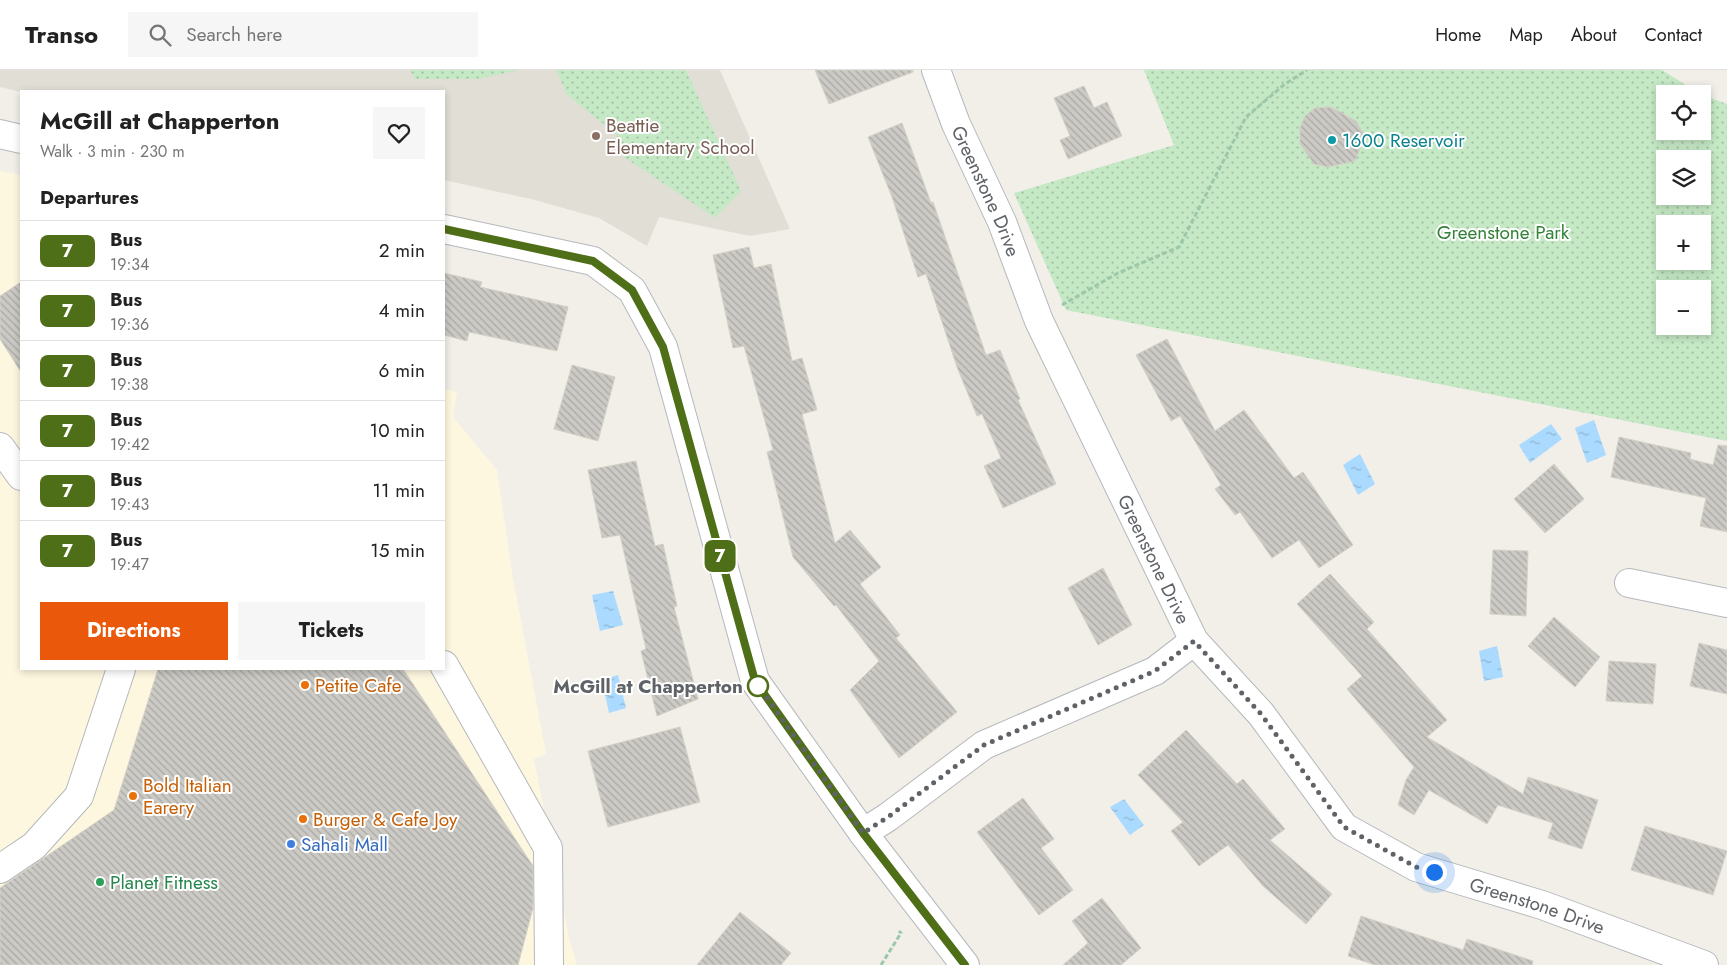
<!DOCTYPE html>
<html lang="en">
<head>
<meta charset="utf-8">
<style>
  :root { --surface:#fff; --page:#f6f6f6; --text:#222; --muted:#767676; --line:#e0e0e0; --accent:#ea580c }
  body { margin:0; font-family:Jost,sans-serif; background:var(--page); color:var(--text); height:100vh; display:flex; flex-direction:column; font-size:19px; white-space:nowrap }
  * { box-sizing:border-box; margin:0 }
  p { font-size:16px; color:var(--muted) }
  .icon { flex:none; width:28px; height:28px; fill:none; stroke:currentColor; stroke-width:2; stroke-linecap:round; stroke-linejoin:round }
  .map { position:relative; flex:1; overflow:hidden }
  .sheet { position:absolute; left:20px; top:20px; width:425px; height:580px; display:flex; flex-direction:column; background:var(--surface); border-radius:0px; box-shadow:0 2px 8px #0003 }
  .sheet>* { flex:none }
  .badge { padding:0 10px; border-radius:8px; font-size:18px; line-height:32px }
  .buttons { position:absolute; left:1656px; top:15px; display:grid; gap:10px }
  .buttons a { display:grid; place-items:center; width:55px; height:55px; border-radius:0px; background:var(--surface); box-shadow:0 2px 8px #0003; font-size:25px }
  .you { position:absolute; width:25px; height:25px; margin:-12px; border:4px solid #fff; border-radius:50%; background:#1a73e8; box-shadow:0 0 0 8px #1a73e833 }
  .map>.badge { position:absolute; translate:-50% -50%; box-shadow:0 0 0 2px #fff }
  h2 { padding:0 20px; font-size:19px; line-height:45px }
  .round { display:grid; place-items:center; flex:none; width:52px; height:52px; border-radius:0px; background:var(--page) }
  .overview { display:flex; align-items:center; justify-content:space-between; height:85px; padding:0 20px }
  h1 { font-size:24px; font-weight:700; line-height:38px }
  .button { display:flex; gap:10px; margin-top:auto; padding:10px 20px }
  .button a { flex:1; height:58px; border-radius:0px; background:var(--accent); color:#fff; font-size:20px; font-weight:700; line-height:58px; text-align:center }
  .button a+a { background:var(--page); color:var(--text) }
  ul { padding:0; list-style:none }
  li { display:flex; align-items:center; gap:15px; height:60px; padding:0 20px; border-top:1px solid var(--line) }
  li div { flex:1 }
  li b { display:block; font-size:19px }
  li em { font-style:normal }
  li .badge { min-width:55px; font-weight:700; text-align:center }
  header { display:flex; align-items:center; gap:30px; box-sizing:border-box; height:70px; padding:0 25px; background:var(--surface); border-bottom:1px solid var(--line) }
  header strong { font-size:24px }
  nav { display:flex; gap:28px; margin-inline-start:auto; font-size:18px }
  .search { width:350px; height:45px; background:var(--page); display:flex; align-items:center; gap:12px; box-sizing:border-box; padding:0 18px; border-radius:0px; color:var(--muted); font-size:19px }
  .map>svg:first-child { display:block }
  .commercial { fill:#fef7e0 }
  .education { fill:#e1ded6 }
  .green { fill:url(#green-dots); fill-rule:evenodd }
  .water { fill:url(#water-ripples) }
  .building { fill:url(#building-back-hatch); stroke:#d6d1c6 }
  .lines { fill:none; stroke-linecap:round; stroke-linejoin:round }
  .minor-casing { stroke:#b5b8bc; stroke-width:30 }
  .path { stroke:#9cc7a9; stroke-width:3; stroke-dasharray:5 2.5; stroke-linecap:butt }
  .minor { stroke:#fff; stroke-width:28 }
  .line-casing { stroke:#fff; stroke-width:11 }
  .line { stroke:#4f6e18; stroke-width:8 }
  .walk { stroke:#5f6368; stroke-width:5; stroke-dasharray:0 9 }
  .education-dot { fill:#8d6e63; stroke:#fff; stroke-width:2 }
  .culture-dot { fill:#0f9aa8; stroke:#fff; stroke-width:2 }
  .food-dot { fill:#e8710a; stroke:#fff; stroke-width:2 }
  .stop-dot { fill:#fff; stroke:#4f6e18; stroke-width:2.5 }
  .shop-dot { fill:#3f7fe0; stroke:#fff; stroke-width:2 }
  .leisure-dot { fill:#2e9e5b; stroke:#fff; stroke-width:2 }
  .labels { text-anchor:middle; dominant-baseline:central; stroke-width:4; stroke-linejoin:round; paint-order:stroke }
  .education-label { font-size:19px; fill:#785e54; stroke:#fff; text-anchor:start }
  .culture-label { font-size:19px; fill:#0d838f; stroke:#fff; text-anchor:start }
  .street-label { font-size:19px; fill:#5f6368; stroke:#fff }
  .park-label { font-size:19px; fill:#348238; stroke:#fff }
  .food-label { font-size:19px; fill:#c56008; stroke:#fff; text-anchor:start }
  .stop-label { font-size:19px; font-weight:bold; fill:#5f6368; stroke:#fff; text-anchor:end }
  .shop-label { font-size:19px; fill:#366cbe; stroke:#fff; text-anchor:start }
  .leisure-label { font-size:19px; fill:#27864d; stroke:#fff; text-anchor:start }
</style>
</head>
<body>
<header>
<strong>Transo</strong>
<div class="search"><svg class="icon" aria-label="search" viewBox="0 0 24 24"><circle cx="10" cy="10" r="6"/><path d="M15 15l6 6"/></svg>Search here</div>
<nav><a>Home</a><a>Map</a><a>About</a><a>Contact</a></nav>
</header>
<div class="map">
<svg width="1727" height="895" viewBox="0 0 1727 895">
  <defs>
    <pattern id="green-dots" width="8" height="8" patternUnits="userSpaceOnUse" patternTransform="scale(1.25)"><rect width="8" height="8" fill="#c5e8c5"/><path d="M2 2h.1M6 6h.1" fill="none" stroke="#a3c0a4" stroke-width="1.8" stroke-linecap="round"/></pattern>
    <pattern id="water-ripples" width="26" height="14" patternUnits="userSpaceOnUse" patternTransform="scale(1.25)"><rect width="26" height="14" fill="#aadaff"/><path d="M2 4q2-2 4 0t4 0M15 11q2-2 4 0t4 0" fill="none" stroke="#8eb4d2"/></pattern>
    <pattern id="building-back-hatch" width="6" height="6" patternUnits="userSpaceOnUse" patternTransform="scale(1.25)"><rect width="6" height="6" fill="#cccac5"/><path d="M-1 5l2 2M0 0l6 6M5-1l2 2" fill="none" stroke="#a9a8a4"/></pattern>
  </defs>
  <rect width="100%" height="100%" fill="#f1efe8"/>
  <polygon class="commercial" points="0,101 21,105 21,599 444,599 444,319 457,322 453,347 497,400 512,503 546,684 534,689 569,868 577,895 0,895"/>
  <polygon class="education" points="0,0 720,0 790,159 750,166 659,147 647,176 599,148 531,129 444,110 444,21 21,22 0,17"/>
  <g class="green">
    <polygon points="410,0 519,0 478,9 415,9"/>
    <polygon points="556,0 686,0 741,121 715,148 618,83 616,64 567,25"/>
    <path d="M1144,0H1662L1700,24H1665V61H1702L1703,25L1727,34V371L1066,240L1014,123L1174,75ZM1665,89H1702V126H1665ZM1665,154H1702V191H1665ZM1665,219H1702V256H1665Z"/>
  </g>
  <g class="water">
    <polygon points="1594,350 1606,385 1587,393 1575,358"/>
    <polygon points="1551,354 1562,369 1530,393 1519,375"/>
    <polygon points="1360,384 1375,414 1358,425 1343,395"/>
    <polygon points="613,521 623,555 600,561 592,525"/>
    <polygon points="1497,576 1503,607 1484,611 1479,581"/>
    <polygon points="618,605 626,638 609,643 602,610"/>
    <polygon points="1124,729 1144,755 1130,765 1110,737"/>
  </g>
  <g class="building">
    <polygon points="815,0 913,0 913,2 829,34"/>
    <polygon points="1084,16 1094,38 1107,32 1122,66 1068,89 1060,70 1070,66 1054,28"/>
    <polygon points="1331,37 1356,51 1365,66 1355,91 1328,97 1314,94 1300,74 1300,58 1305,46 1315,38"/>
    <polygon points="902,53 931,133 933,132 986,285 1000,280 1020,329 1018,330 1056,414 1003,438 984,396 1001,388 982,344 977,346 957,297 926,204 918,207 892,127 868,67"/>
    <polygon points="749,177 754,198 771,194 792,291 802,288 817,340 802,344 835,473 850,460 881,497 860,514 900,565 896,568 957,642 899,688 850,620 879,591 836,535 834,536 793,487 767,382 773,380 744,276 733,278 713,185"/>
    <polygon points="444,203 482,212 480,217 568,237 557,281 469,262 467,271 444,265"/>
    <polygon points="21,212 21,302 0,269 0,226"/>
    <polygon points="1167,269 1215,361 1244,340 1294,408 1303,402 1353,475 1319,498 1299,470 1272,488 1240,442 1235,445 1215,419 1221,415 1180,346 1171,351 1136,285"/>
    <polygon points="572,295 615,307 598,371 554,359"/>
    <polygon points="1619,367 1691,383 1690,389 1713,395 1718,375 1727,376 1727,462 1700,456 1706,428 1611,407"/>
    <polygon points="636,391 655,476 663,474 677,536 674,537 698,629 657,646 641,581 646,579 620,465 602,468 588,400"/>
    <polygon points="1554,394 1584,429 1545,463 1514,429"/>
    <polygon points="1493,480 1528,481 1526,546 1490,544"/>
    <polygon points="1103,498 1132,555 1098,575 1068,518"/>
    <polygon points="1330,504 1374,552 1367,559 1447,650 1427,667 1523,724 1528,707 1598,730 1582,779 1548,768 1553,753 1498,735 1487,754 1429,720 1414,745 1398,735 1406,710 1414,697 1347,619 1362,606 1297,534"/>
    <polygon points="1554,547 1600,587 1575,617 1528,576"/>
    <polygon points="1699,573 1727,580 1727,624 1690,616"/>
    <polygon points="1609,591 1656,594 1653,634 1606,631"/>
    <polygon points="158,599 403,599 533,796 533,838 518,895 0,895 0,818 114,740"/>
    <polygon points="680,657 700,732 608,757 588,681"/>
    <polygon points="1186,660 1237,714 1243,709 1285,759 1270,770 1332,824 1306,854 1263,816 1228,775 1199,796 1171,761 1183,752 1138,705"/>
    <polygon points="1023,728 1054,769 1041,778 1073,820 1039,845 977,762"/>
    <polygon points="1645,756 1727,781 1713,825 1631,800"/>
    <polygon points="1102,828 1141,878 1121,895 1063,895 1088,873 1072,851"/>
    <polygon points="740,842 791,883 781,895 697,895"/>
    <polygon points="1361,846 1463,880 1467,869 1533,891 1532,895 1375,895 1348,886"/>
  </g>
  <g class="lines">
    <defs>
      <g id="minor">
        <path id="s1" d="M936,0L956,54L1002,152L1039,251L1194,571L1261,644L1344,757L1416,797L1542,835L1704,895"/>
        <polyline points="0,64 21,69"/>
        <polyline points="444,159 593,191 632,220 663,277 755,611 863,763 965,895"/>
        <polyline points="0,377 21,406"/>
        <polyline points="1629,513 1727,533"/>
        <polyline points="444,595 548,778 549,895"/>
        <polyline points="863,763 888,747 984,675 1155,601 1194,571"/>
        <polyline points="0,799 34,776 79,726 121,599"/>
      </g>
    </defs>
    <use href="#minor" class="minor-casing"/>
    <g class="path">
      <polyline points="1062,235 1118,203 1179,177 1246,47 1285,14 1307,0"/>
      <polyline points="881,895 901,863 899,861"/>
    </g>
    <use href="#minor" class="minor"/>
  </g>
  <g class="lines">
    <defs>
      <polyline id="line" points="444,159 593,191 632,220 663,277 755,611 863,763 965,895"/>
    </defs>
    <use href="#line" class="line-casing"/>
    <use href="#line" class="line"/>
    <polyline class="walk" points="758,616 755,611 863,763 888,747 984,675 1155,601 1194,571 1261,644 1344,757 1416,797 1434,802"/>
  </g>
  <circle class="education-dot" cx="596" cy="66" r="5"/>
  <circle class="culture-dot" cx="1332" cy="70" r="5"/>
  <g class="food-dot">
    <circle cx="305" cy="615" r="5"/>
    <circle cx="133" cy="726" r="5"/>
    <circle cx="303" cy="749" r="5"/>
  </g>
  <circle class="stop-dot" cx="758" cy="616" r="10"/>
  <circle class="shop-dot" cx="291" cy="774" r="5"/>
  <circle class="leisure-dot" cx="100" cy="812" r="5"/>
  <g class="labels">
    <g class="education-label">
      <text x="606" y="55">Beattie<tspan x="606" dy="22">Elementary School</tspan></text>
    </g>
    <g class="culture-label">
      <text x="1342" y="70">1600 Reservoir</text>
    </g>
    <g class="street-label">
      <text stroke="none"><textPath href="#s1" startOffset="131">Greenstone Drive</textPath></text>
      <text stroke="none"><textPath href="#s1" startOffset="536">Greenstone Drive</textPath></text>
      <text stroke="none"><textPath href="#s1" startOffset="1076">Greenstone Drive</textPath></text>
    </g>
    <g class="park-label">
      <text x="1503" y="162">Greenstone Park</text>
    </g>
    <g class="food-label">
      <text x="315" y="615">Petite Cafe</text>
      <text x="143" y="715">Bold Italian<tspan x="143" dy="22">Earery</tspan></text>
      <text x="313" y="749">Burger &amp; Cafe Joy</text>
    </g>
    <g class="stop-label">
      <text x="743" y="616">McGill at Chapperton</text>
    </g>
    <g class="shop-label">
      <text x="301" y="774">Sahali Mall</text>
    </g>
    <g class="leisure-label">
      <text x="110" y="812">Planet Fitness</text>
    </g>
  </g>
</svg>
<div class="buttons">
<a><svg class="icon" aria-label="locate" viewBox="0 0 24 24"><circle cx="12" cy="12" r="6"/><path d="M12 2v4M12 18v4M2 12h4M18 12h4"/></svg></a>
<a><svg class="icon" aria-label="layers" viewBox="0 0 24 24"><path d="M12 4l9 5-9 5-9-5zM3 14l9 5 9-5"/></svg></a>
<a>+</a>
<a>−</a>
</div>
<div class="you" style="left:1434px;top:802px"></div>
<b class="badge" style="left:720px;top:486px;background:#4f6e18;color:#fff">7</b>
<section class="sheet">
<div class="overview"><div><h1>McGill at Chapperton</h1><p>Walk · 3 min · 230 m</p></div><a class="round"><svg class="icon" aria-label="heart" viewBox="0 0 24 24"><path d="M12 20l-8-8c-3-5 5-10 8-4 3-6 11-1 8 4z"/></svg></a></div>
<h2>Departures</h2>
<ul>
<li><span class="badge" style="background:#4f6e18;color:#fff">7</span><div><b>Bus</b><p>19:34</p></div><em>2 min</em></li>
<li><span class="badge" style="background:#4f6e18;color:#fff">7</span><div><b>Bus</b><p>19:36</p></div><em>4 min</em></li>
<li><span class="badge" style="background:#4f6e18;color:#fff">7</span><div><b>Bus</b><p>19:38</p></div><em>6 min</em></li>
<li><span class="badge" style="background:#4f6e18;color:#fff">7</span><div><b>Bus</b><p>19:42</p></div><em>10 min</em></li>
<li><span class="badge" style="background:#4f6e18;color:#fff">7</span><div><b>Bus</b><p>19:43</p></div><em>11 min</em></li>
<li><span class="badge" style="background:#4f6e18;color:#fff">7</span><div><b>Bus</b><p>19:47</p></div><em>15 min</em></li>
</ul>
<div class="button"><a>Directions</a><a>Tickets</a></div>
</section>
</div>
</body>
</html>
